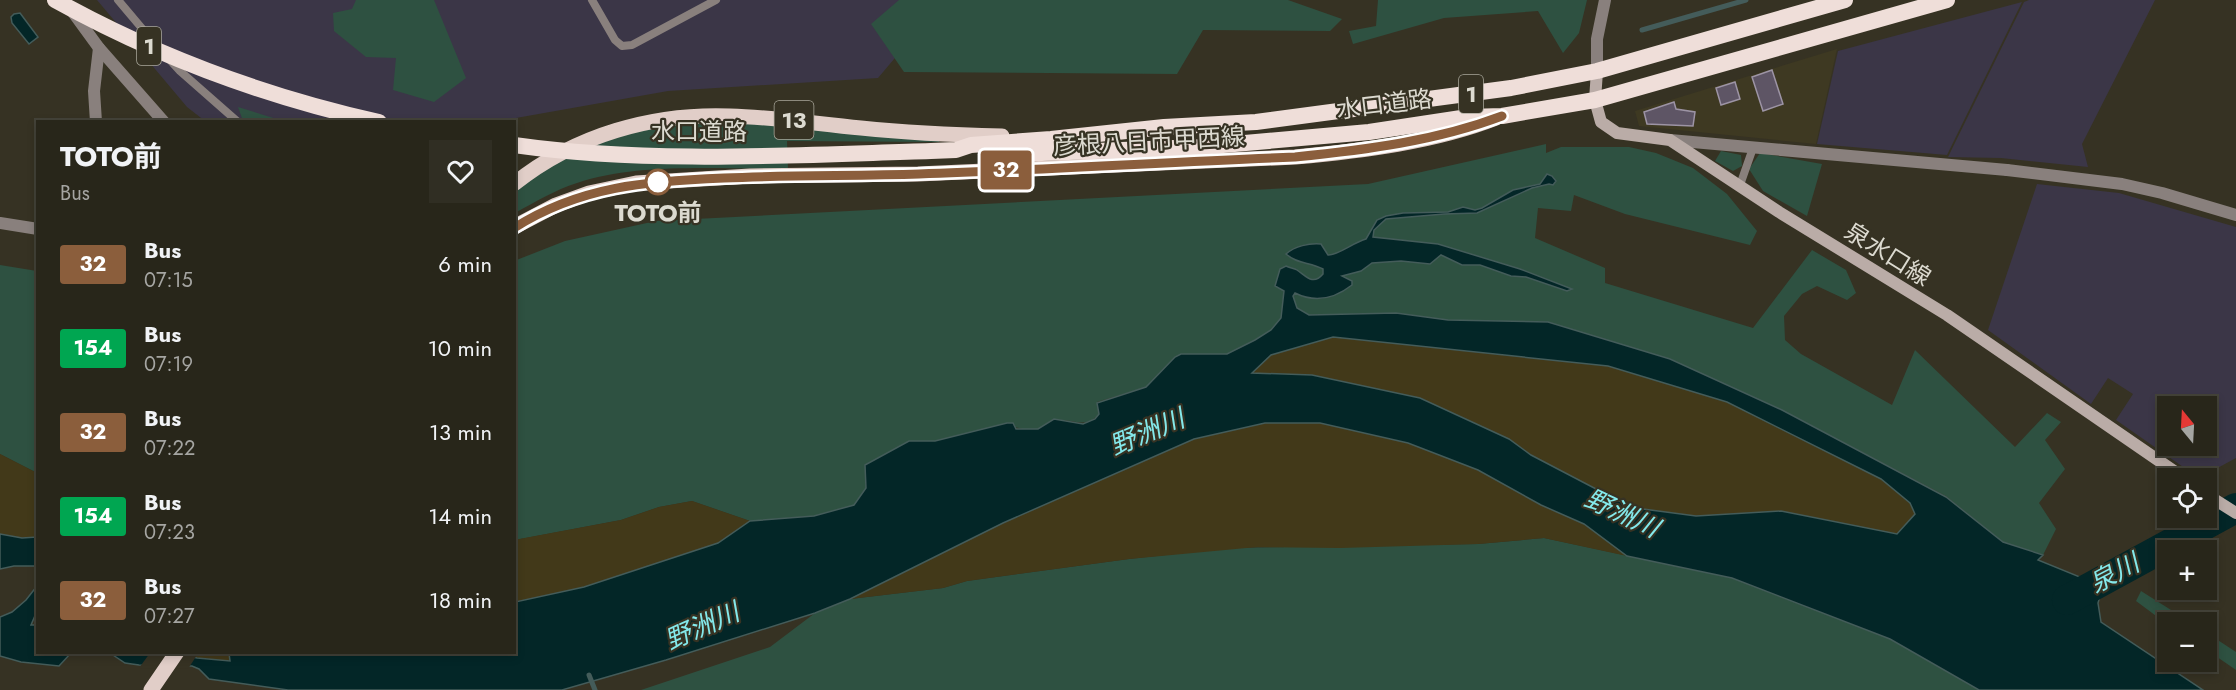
<!DOCTYPE html>
<html lang="en">
<head>
<meta charset="utf-8">
<style>
  :root { --surface:#28261a; --page:#302e23; --text:#f1f3f6; --muted:#a5a5a2; --line:#444339 }
  body { margin:0; font-family:Jost,"Noto Sans JP",sans-serif; background:var(--page); color:var(--text); height:100vh; display:flex; flex-direction:column; font-size:22px; white-space:nowrap }
  * { box-sizing:border-box; margin:0 }
  p { font-size:20px; color:var(--muted) }
  .icon { flex:none; width:33px; height:33px; fill:none; stroke:currentColor; stroke-width:2; stroke-linecap:round; stroke-linejoin:round }
  .map { position:relative; flex:1; overflow:hidden }
  .side { position:absolute; left:36px; top:120px; width:480px; height:534px; display:flex; flex-direction:column; background:var(--surface); border-radius:0px; box-shadow:0 3px 9px #0003,0 0 0 2px var(--line) }
  .side>* { flex:none }
  .badge { padding:0 12px; border-radius:4px; font-size:21px; line-height:39px }
  .needle { width:39px; rotate:342deg }
  .tools { position:absolute; left:2157px; top:396px; display:grid; gap:12px }
  .tools a { display:grid; place-items:center; width:60px; height:60px; border-radius:0px; background:var(--surface); box-shadow:0 3px 9px #0003,0 0 0 2px var(--line); font-size:30px }
  .map>.badge { position:absolute; translate:-50% -50%; box-shadow:0 0 0 3px #fff }
  .round { display:grid; place-items:center; flex:none; width:63px; height:63px; border-radius:0px; background:var(--page) }
  .head { display:flex; align-items:center; justify-content:space-between; height:102px; padding:0 24px }
  h1 { font-size:28px; font-weight:700; line-height:45px }
  ul { padding:0; list-style:none }
  li { display:flex; align-items:center; gap:18px; height:84px; padding:0 24px }
  li div { flex:1 }
  li b { display:block; font-size:22px }
  li em { font-style:normal }
  li .badge { min-width:66px; font-weight:700; text-align:center }
  .map>svg:first-child { display:block }
  .built { fill:#3e3922 }
  .industrial { fill:#3b3647; fill-rule:evenodd }
  .green { fill:#2e5141 }
  .sand { fill:#423919 }
  .water { fill:#032627; stroke:#445c5a; stroke-width:1.5; fill-rule:evenodd }
  .pier { fill:#363223 }
  .lines { fill:none; stroke-linecap:round; stroke-linejoin:round }
  .stream { stroke:#445c5a; stroke-width:5 }
  .river { stroke:#032627; stroke-width:30 }
  .building { fill:#5e5565; stroke:#9d94a5; stroke-width:1.5 }
  .service { stroke:#89807d; stroke-width:8 }
  .minor { stroke:#89807d; stroke-width:12 }
  .tertiary { stroke:#89807d; stroke-width:12 }
  .secondary { stroke:#baaca7; stroke-width:12 }
  .primary { stroke:#e1cec8; stroke-width:15 }
  .trunk { stroke:#efded9; stroke-width:16 }
  .line-casing { stroke:#fff; stroke-width:14 }
  .line { stroke:#8b5e3c; stroke-width:9 }
  .stop-dot { fill:#fff; stroke:#8b5e3c; stroke-width:3 }
  .labels { text-anchor:middle; dominant-baseline:central; stroke-width:4.5; stroke-linejoin:round; paint-order:stroke }
  .shield { fill:#363223; stroke:#aaa89c; stroke-width:1.5 }
  .shield-label { font-size:22px; font-weight:bold; fill:#dcdad0 }
  .street-label { font-size:24px; fill:#dcdad0; stroke:#363223 }
  .stop-label { font-size:24px; font-weight:bold; fill:#dcdad0; stroke:#363223 }
  .water-label { font-size:26px; font-style:italic; fill:#84e9eb; stroke:#363223 }
</style>
</head>
<body>
<div class="map">
<svg width="2236" height="690" viewBox="0 0 2236 690">
  <rect width="100%" height="100%" fill="#363223"/>
  <polygon class="built" points="1837,49 1816,144 1639,126 1635,111"/>
  <g class="industrial">
    <polygon points="97,0 944,0 878,78 668,91 516,118 513,122 205,121 187,107"/>
    <polygon points="2029,0 2155,0 2082,144 2088,167 2001,158 1948,157 2024,2"/>
    <polygon points="2022,2 1947,155 1817,144 1838,51"/>
    <path d="M2037,184L2119,193L2236,227V458L2199,478L2116,420L2133,394L2108,378L2091,404L1988,330ZM2168,406H2206V446H2168Z"/>
  </g>
  <g class="green">
    <polygon points="356,0 434,0 466,78 434,102 393,90 396,58 366,57 334,31 333,13 352,9"/>
    <polygon points="899,0 1288,0 1342,19 1330,31 1203,30 1177,74 904,72 871,24"/>
    <polygon points="1378,0 1587,0 1579,33 1563,53 1538,11 1444,18 1353,44 1349,31 1376,26"/>
    <polygon points="238,107 283,121 243,121"/>
    <path d="M716,118L939,138V142L787,141L788,169C724,169 637,162 577,183C555,190 535,202 515,213V190L546,166L608,135Z"/>
    <path d="M1546,144V153L1561,147H1629L1656,153L1693,168L1727,194L1757,231L1750,245L1625,214L1574,195L1571,211L1538,208L1535,238L1605,268V283L1753,328L1812,250L1846,270L1856,293L1847,300L1817,286L1802,294L1784,316L1785,340L1801,354L1892,405L1915,350L2015,447L2047,413L2061,422L2045,440L2065,469L2039,503L2056,529L2043,555L2003,542L1946,496L1782,410L1670,359L1548,322L1448,320L1396,313L1309,315L1297,308L1293,296L1285,292L1281,318L1271,330L1255,340L1227,354H1181L1175,357L1146,387L1097,402L1099,414C1086,430 1071,418 1055,420C1049,420 1044,427 1038,429C1028,432 1015,428 1007,423L935,441H909L866,488L854,505L814,516L750,521L692,501L659,507L621,520L515,540L514,261L565,241L656,221L1368,184Z"/>
    <polygon points="1721,151 1741,155 1742,166 1733,171 1715,161"/>
    <polygon points="1760,153 1822,164 1807,216 1763,191 1749,169"/>
    <polygon points="0,265 37,271 37,473 0,454"/>
    <polygon points="1544,538 1732,578 1890,639 1979,690 641,690 770,647 815,613 850,599 943,588 967,581 1129,559 1230,548 1478,544"/>
    <polygon points="2141,591 2190,622 2168,622 2167,624 2136,601"/>
    <polygon points="2207,633 2236,652 2236,670 2207,650"/>
  </g>
  <g class="sand">
    <polygon points="1333,337 1608,366 1727,402 1881,479 1910,503 1915,514 1897,534 1781,511 1696,516 1643,509 1619,501 1531,455 1509,439 1420,398 1252,373 1271,355"/>
    <polygon points="1265,423 1320,423 1408,443 1478,470 1541,505 1584,524 1627,556 1544,538 1478,544 1340,548 1257,547 1129,559 967,581 943,588 850,599 1003,523 1194,439"/>
    <polygon points="0,454 37,473 37,537 22,538 0,534"/>
    <polygon points="692,501 750,521 718,543 584,587 515,602 514,540 621,520 659,507"/>
    <polygon points="177,653 229,653 231,661 197,658"/>
  </g>
  <g class="water">
    <polygon points="20,13 38,37 29,44 12,23 11,17 14,14"/>
    <path d="M1547,174L1552,176L1556,181L1553,185L1549,184L1532,188L1477,213L1444,214L1386,219L1374,230L1373,237L1438,244L1520,269L1572,289L1567,291L1526,277L1511,276L1480,265H1462L1441,255L1430,264L1401,261L1372,263L1361,271L1342,276L1352,281V285C1334,299 1315,303 1295,293L1293,296L1297,308L1309,315L1396,313L1448,320L1548,322L1670,359L1782,410L1946,497L2003,542L2043,555L2038,560L2082,578L2092,571L2104,582L2098,603L2101,622L2203,690H1979L1890,639L1732,578L1627,556L1584,524L1541,505L1478,470L1408,443L1320,423H1265L1194,439L1003,523L850,599L815,613L666,660L562,690H288L209,679L199,669L192,666L139,665L125,663L110,653H177L197,658L230,661L229,653L514,652L515,602L584,587L718,543L750,521L814,516L854,505L866,488L865,465L909,441H935L1007,423H1013L1016,429H1038L1054,419L1083,424L1095,419L1099,414L1097,403L1146,387L1175,357L1181,354H1227L1255,340L1271,330L1281,318L1284,291L1275,286L1280,269L1286,266C1290,268 1294,268 1297,270C1306,276 1313,286 1323,274V269C1310,262 1297,264 1286,254C1295,246 1309,243 1321,244L1328,255C1337,256 1354,242 1366,239L1377,220L1386,216L1403,213L1448,212L1463,207L1475,210L1482,208L1513,190L1540,184ZM1333,337L1608,366L1727,402L1881,479L1910,503L1915,514L1897,534L1781,511L1696,516L1643,509L1619,501L1531,455L1509,439L1420,398L1312,375L1252,373L1271,355Z"/>
    <polygon points="0,534 22,538 37,537 37,566 14,566 0,569"/>
    <polygon points="37,586 37,611 31,625 37,625 38,652 71,653 59,666 21,662 0,656 0,617 12,612 26,600"/>
  </g>
  <polygon class="pier" points="187,652 197,655 188,669 139,668 150,653"/>
  <g class="lines">
    <g class="stream">
      <polyline points="1642,30 1746,0"/>
      <polyline points="589,675 595,690"/>
    </g>
    <polyline class="river" points="2067,600 2236,508"/>
  </g>
  <g class="building">
    <polygon points="1772,70 1783,104 1763,111 1752,77"/>
    <polygon points="1735,82 1740,99 1721,105 1716,88"/>
    <polygon points="1674,102 1676,109 1695,112 1693,126 1647,124 1644,112"/>
  </g>
  <g class="lines">
    <g class="service">
      <polyline points="118,0 156,45"/>
      <polyline points="592,0 615,40 622,46 632,45 716,0"/>
      <polyline points="170,60 180,71 238,122"/>
      <polyline points="1740,185 1753,148"/>
    </g>
    <g class="minor">
      <polyline points="96,122 94,91 99,48"/>
      <polyline points="2007,170 2122,184 2162,193 2236,215"/>
      <polyline points="0,223 38,229"/>
    </g>
    <g class="tertiary">
      <polyline points="72,11 99,48 164,122"/>
      <polyline points="1597,71 1597,39 1605,0"/>
      <polyline points="1670,140 2007,170"/>
    </g>
    <g class="secondary">
      <polyline points="1597,71 1595,100 1601,122 1617,133 1670,140 1779,212 1947,315 2184,478"/>
      <polyline points="2206,494 2236,513"/>
    </g>
    <g class="primary">
      <path d="M514,184C575,135 653,113 730,116C774,117 817,124 861,128C908,133 955,135 1002,136"/>
      <path d="M514,227L556,205L589,193L636,183L750,176L918,174L1295,157C1361,151 1435,142 1496,118"/>
      <polyline points="151,690 177,652"/>
    </g>
    <g class="trunk">
      <path d="M55,0C156,56 267,97 379,122"/>
      <path d="M514,145C648,164 796,155 931,151L956,150L971,145L1051,139L1164,127L1256,122L1511,88L1597,71L1845,0"/>
      <polyline points="987,155 1200,147 1369,132 1468,117 1502,116 1595,100 1947,0"/>
    </g>
  </g>
  <g class="lines">
    <defs>
      <path id="line" d="M514,228C580,186 648,181 724,178C789,175 854,176 919,174C1044,170 1170,162 1295,157C1365,150 1436,141 1502,116"/>
    </defs>
    <use href="#line" class="line-casing"/>
    <use href="#line" class="line"/>
  </g>
  <circle class="stop-dot" cx="658" cy="182" r="12"/>
  <g class="labels">
    <g class="shield">
      <rect x="137" y="27" width="24" height="38" rx="4.5"/>
      <rect x="1459" y="75" width="24" height="38" rx="4.5"/>
      <rect x="774.5" y="101" width="39" height="38" rx="4.5"/>
    </g>
    <g class="shield-label">
      <text x="149" y="46">1</text>
      <text x="1471" y="94">1</text>
      <text x="794" y="120">13</text>
    </g>
    <g class="street-label">
      <text transform="translate(1384 104) rotate(-7)">水口道路</text>
      <text x="699" y="131">水口道路</text>
      <text transform="translate(1149 141) rotate(-3)">彦根八日市甲西線</text>
      <text transform="translate(1888 254) rotate(32)">泉水口線</text>
    </g>
    <g class="stop-label">
      <text x="658" y="212">TOTO前</text>
    </g>
    <g class="water-label">
      <text transform="translate(1147 432) rotate(-23)">野洲川</text>
      <text transform="translate(1622 513) rotate(25)">野洲川</text>
      <text transform="translate(2114 573) rotate(-28)">泉川</text>
      <text transform="translate(702 626) rotate(-24)">野洲川</text>
    </g>
  </g>
</svg>
<div class="tools">
<a><svg class="needle" viewBox="-14 -14 28 28"><path d="M0-13l5 13h-10z" fill="#e53935"/><path d="M0 13l5-13h-10z" fill="#a5a5a2"/></svg></a>
<a><svg class="icon" aria-label="locate" viewBox="0 0 24 24"><circle cx="12" cy="12" r="6"/><path d="M12 2v4M12 18v4M2 12h4M18 12h4"/></svg></a>
<a>+</a>
<a>−</a>
</div>
<b class="badge" style="left:1006px;top:170px;background:#8b5e3c;color:#fff">32</b>
<section class="side">
<div class="head"><div><h1>TOTO前</h1><p>Bus</p></div><a class="round"><svg class="icon" aria-label="heart" viewBox="0 0 24 24"><path d="M12 20l-8-8c-3-5 5-10 8-4 3-6 11-1 8 4z"/></svg></a></div>
<ul>
<li><span class="badge" style="background:#8b5e3c;color:#fff">32</span><div><b>Bus</b><p>07:15</p></div><em>6 min</em></li>
<li><span class="badge" style="background:#00a651;color:#fff">154</span><div><b>Bus</b><p>07:19</p></div><em>10 min</em></li>
<li><span class="badge" style="background:#8b5e3c;color:#fff">32</span><div><b>Bus</b><p>07:22</p></div><em>13 min</em></li>
<li><span class="badge" style="background:#00a651;color:#fff">154</span><div><b>Bus</b><p>07:23</p></div><em>14 min</em></li>
<li><span class="badge" style="background:#8b5e3c;color:#fff">32</span><div><b>Bus</b><p>07:27</p></div><em>18 min</em></li>
</ul>
</section>
</div>
</body>
</html>
